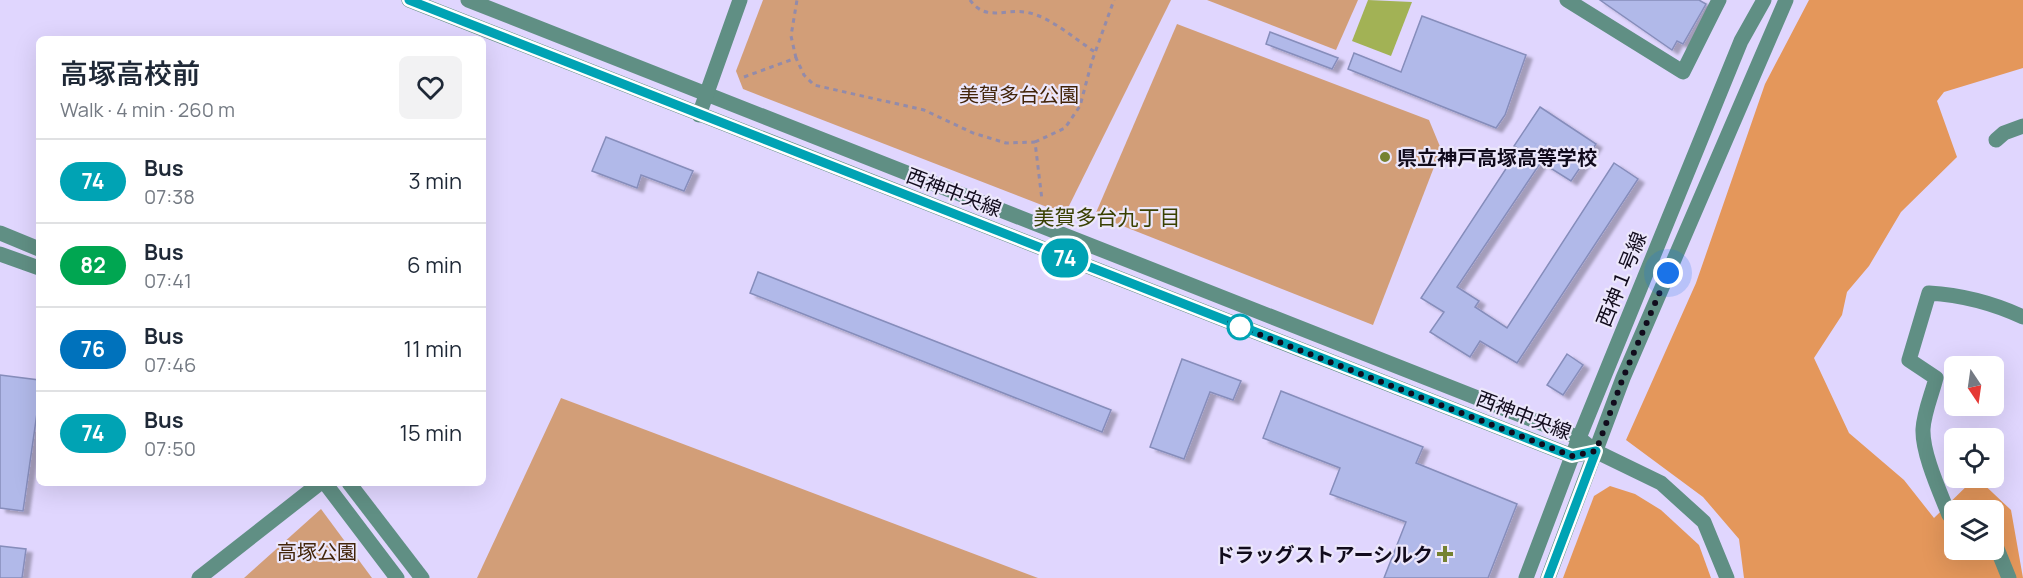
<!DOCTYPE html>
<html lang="en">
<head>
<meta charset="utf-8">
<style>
  :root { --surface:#fff; --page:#f2f2f3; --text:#1f2937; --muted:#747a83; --line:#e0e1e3 }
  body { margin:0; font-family:Manrope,"Noto Sans JP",sans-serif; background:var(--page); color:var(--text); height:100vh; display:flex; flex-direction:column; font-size:22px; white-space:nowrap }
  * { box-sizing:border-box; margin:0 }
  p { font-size:20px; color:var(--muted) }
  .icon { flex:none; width:33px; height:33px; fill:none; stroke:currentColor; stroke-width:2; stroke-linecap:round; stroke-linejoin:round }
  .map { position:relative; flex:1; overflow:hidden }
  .details { position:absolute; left:36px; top:36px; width:450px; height:450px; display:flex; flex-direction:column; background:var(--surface); border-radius:9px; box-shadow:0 6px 24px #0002 }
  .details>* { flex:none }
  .badge { padding:0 12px; border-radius:20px; font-size:21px; line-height:39px }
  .needle { width:39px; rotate:167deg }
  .fabs { position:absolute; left:1944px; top:356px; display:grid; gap:12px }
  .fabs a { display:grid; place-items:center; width:60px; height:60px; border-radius:9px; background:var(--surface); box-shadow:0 6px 24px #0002; font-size:30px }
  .you { position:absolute; width:30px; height:30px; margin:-15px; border:4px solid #fff; border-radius:50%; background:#1a73e8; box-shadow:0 0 0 9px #1a73e833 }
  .map>.badge { position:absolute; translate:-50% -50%; box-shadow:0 0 0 3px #fff }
  .round { display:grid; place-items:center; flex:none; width:63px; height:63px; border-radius:9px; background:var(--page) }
  .overview { display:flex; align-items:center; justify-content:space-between; height:102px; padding:0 24px }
  h1 { font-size:28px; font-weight:600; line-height:45px }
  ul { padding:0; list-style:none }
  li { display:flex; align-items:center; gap:18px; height:84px; padding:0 24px; border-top:2px solid var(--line) }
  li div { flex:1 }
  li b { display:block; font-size:22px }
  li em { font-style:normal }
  li .badge { min-width:66px; font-weight:700; text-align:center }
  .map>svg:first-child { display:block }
  .green { fill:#d29e78 }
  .forest { fill:#e4975b; fill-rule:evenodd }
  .water { fill:#a2b255 }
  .building { fill:#b1b9e9; stroke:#868dbb; stroke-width:1.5; filter:url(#shadow) }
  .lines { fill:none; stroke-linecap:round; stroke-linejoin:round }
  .path { stroke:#938baa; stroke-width:3; stroke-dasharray:4.5 4.5; stroke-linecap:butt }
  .minor { stroke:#608f84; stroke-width:15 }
  .line-casing { stroke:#fff; stroke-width:14 }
  .line { stroke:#00a3b4; stroke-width:9 }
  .walk { stroke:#110b1c; stroke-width:6; stroke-dasharray:0 10.8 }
  .poi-dot { fill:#758230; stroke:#ece7fb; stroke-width:2 }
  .stop-dot { fill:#fff; stroke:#00a3b4; stroke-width:3 }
  .labels { text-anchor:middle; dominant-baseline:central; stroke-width:4.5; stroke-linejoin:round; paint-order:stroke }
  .park-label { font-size:20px; fill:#422409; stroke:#ece7fb }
  .poi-label { font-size:20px; font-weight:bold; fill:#110b1c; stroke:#ece7fb; text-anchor:start }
  .street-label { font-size:20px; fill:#110b1c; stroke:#ece7fb }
  .neighbourhood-label { font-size:21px; fill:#394002; stroke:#ece7fb }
</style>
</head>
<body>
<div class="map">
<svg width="2023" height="578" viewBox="0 0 2023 578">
  <defs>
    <filter id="shadow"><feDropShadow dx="6" dy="4" stdDeviation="1.5" flood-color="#0004"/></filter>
  </defs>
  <rect width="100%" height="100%" fill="#e0d6fe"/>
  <g class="green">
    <polygon points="763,0 1171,0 1065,214 743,89 736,71"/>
    <polygon points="1207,0 1358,0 1336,50"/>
    <polygon points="1177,24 1429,120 1441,149 1373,325 1095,215"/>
    <polygon points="561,398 1038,578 477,578"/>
    <polygon points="321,509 372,578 244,578"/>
  </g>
  <g class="forest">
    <path d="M1809,0H2023V68L1944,92L1937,101L1957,157L1901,212L1869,266L1847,292L1842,315L1814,358L1849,433L1904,480L1934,518L1976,477L2011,510L2023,578H1744L1739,539L1703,497L1626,440L1696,283L1765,84ZM1954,510H1994V549H1954Z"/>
    <polygon points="1610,486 1635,494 1661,510 1699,545 1711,578 1563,578 1594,496"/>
  </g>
  <polygon class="water" points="1368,0 1412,2 1391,56 1352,41"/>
  <g class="building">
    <polygon points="1600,0 1699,0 1706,4 1683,44 1677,41 1672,50"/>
    <polygon points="1422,16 1526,55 1505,115 1496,128 1348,69 1354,53 1401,72"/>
    <polygon points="1270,32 1338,58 1332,69 1266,44"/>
    <polygon points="1540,107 1596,144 1571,181 1541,162 1457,287 1479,301 1475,307 1507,328 1614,163 1638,179 1517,363 1480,341 1470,357 1430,332 1444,312 1421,298 1519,149 1514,146"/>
    <polygon points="606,137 693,171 684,191 641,175 637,188 592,171"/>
    <polygon points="758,272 1111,410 1102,432 750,293"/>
    <polygon points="1567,354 1583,365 1563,395 1547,385"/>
    <polygon points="1182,359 1241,381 1233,400 1210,392 1184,459 1150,447"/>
    <polygon points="0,375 39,380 39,399 23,511 0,508"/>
    <polygon points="1281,391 1423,447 1416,463 1517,504 1488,578 1384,578 1406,522 1330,494 1340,468 1263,438"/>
    <polygon points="0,546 26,549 22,578 0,578"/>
  </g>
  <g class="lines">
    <g class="path">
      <path d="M970,0C986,23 1007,7 1030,13C1053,19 1075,39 1095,52"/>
      <polyline points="796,58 791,36 797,0"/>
      <polyline points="744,77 796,58 804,75 814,85 924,110 973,133 1006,143 1035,142 1042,200"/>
      <polyline points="1035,142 1065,128 1080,106 1092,61 1114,0"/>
    </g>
    <g class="minor">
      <polyline points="409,0 1572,456 1595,451"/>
      <polyline points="468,0 1579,438 1595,451 1661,483 1704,522 1727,578"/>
      <polyline points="1567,0 1683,72 1719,0"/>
      <polyline points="699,115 740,0"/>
      <polyline points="1996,140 2004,133 2023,126"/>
      <polyline points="0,233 39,249"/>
      <polyline points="0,254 39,268"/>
      <polyline points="325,483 397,578"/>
      <polyline points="349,483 422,578"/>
      <path d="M1954,517L1949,515C1940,492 1922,453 1923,429C1924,412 1932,394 1936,378L1909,360L1929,293C1962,295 1993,303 2023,317"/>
      <polyline points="1994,541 2009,578"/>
      <polyline points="199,578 320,483"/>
      <polyline points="1526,578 1579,438 1741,41 1764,0"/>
      <polyline points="1548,578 1623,378 1786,0"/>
    </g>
  </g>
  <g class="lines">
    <defs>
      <polyline id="line" points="409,0 1572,456 1596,451 1548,578"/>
    </defs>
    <use href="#line" class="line-casing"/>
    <use href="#line" class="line"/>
    <polyline class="walk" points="1240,327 1230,323 1572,456 1596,451 1623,378 1668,273"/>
  </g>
  <g class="poi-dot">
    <circle cx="1385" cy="157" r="6"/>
    <path d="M1442 545h6v6h6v6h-6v6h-6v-6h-6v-6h6z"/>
  </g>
  <circle class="stop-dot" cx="1240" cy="327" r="12"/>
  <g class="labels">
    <g class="park-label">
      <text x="1019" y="94">美賀多台公園</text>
      <text x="317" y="551">高塚公園</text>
    </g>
    <g class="poi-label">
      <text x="1397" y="157">県立神戸高塚高等学校</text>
      <text x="1433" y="554" text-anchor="end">ドラッグストアーシルク</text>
    </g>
    <g class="street-label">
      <text transform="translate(954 192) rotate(21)">西神中央線</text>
      <text transform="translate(1621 279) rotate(-68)">西神１号線</text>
      <text transform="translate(1524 415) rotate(21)">西神中央線</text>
    </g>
    <g class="neighbourhood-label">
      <text x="1107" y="217">美賀多台九丁目</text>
    </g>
  </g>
</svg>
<div class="fabs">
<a><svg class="needle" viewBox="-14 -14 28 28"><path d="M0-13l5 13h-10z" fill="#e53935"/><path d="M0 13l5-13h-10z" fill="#747a83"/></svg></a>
<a><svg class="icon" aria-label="locate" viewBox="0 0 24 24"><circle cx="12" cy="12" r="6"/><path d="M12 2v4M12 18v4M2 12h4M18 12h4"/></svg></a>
<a><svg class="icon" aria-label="layers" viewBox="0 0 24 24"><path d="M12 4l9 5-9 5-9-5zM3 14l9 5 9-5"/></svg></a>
</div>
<div class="you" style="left:1668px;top:273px"></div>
<b class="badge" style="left:1065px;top:258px;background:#00a3b4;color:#fff">74</b>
<section class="details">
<div class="overview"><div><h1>高塚高校前</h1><p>Walk · 4 min · 260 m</p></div><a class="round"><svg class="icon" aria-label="heart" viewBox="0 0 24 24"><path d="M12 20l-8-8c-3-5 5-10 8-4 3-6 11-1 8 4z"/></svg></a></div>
<ul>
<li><span class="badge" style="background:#00a3b4;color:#fff">74</span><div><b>Bus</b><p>07:38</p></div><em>3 min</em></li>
<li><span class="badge" style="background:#00a651;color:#fff">82</span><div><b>Bus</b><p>07:41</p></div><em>6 min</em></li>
<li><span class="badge" style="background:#0072bc;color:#fff">76</span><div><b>Bus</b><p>07:46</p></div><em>11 min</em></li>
<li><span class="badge" style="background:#00a3b4;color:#fff">74</span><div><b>Bus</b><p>07:50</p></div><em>15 min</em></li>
</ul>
</section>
</div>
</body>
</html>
